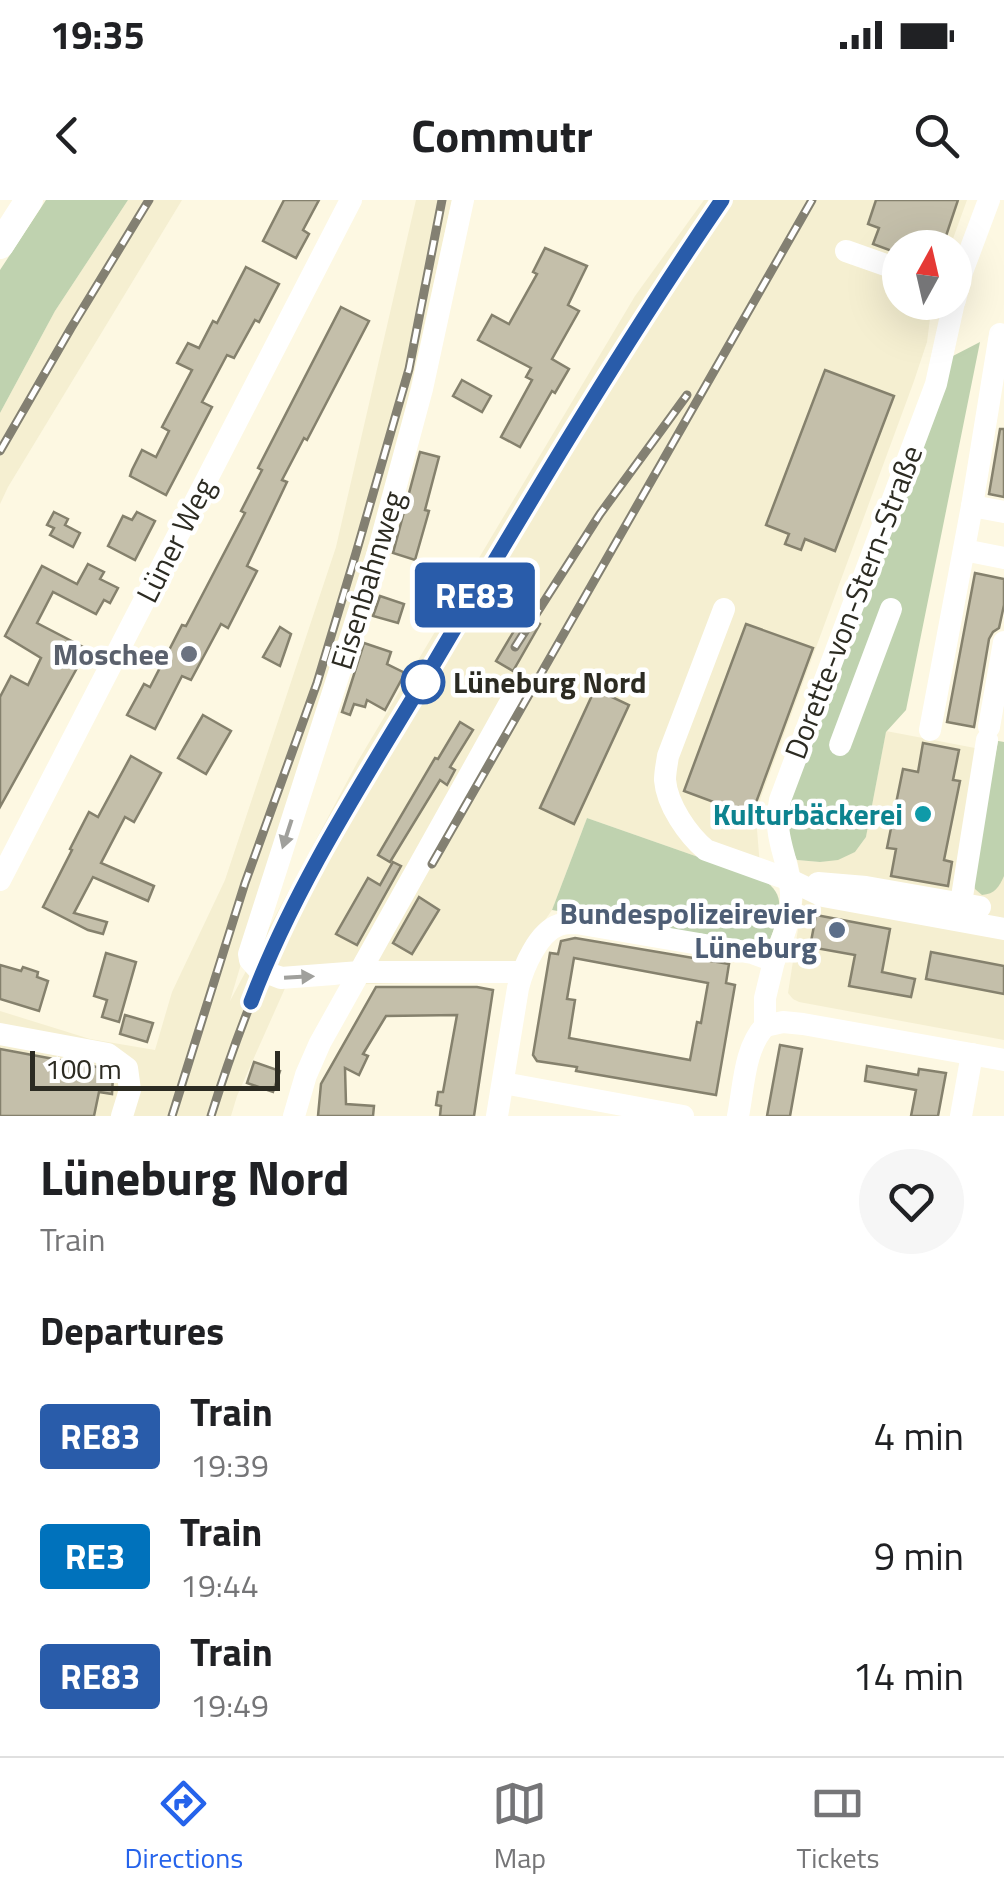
<!DOCTYPE html>
<html lang="en">
<head>
<meta charset="utf-8">
<style>
  :root { --surface:#fff; --page:#f6f6f6; --text:#202124; --muted:#757577; --line:#e0e0e0; --accent:#2563eb }
  body { margin:0; font-family:"Titillium Web",sans-serif; background:var(--page); color:var(--text); height:100vh; display:flex; flex-direction:column; font-size:38px; white-space:nowrap }
  * { box-sizing:border-box; margin:0 }
  p { font-size:32px; color:var(--muted) }
  .icon { flex:none; width:55px; height:55px; fill:none; stroke:currentColor; stroke-width:2; stroke-linecap:round; stroke-linejoin:round }
  .map { position:relative; height:916px; overflow:hidden }
  .sheet { display:flex; flex-direction:column; background:var(--surface); flex:1 }
  .sheet>* { flex:none }
  .badge { padding:0 20px; border-radius:8px; font-size:35px; line-height:65px }
  .needle { width:65px; rotate:8deg }
  .buttons { position:absolute; left:882px; top:30px; display:grid; gap:20px }
  .buttons a { display:grid; place-items:center; width:90px; height:90px; border-radius:50%; background:var(--surface); box-shadow:0 10px 40px #0002; font-size:50px }
  .scale { position:absolute; left:30px; bottom:25px; width:250px; box-sizing:border-box; padding-left:10px; border:5px solid #2c2b22; border-top:0; font-size:28px; line-height:35px; white-space:nowrap; color:#2c2b22; -webkit-text-stroke:8px #fff; paint-order:stroke }
  .map>.badge { position:absolute; translate:-50% -50%; box-shadow:0 0 0 5px #fff }
  h2 { padding:0 40px; font-size:38px; line-height:90px }
  .round { display:grid; place-items:center; flex:none; width:105px; height:105px; border-radius:52px; background:var(--page) }
  .summary { display:flex; align-items:center; justify-content:space-between; height:170px; padding:0 40px }
  h1 { font-size:48px; font-weight:700; line-height:75px }
  ul { padding:0; list-style:none }
  li { display:flex; align-items:center; gap:30px; height:120px; padding:0 40px }
  li div { flex:1 }
  li b { display:block; font-size:38px }
  li em { font-style:normal }
  li .badge { min-width:110px; font-weight:700; text-align:center }
  .status { display:flex; justify-content:space-between; align-items:center; height:70px; padding:0 50px; background:var(--surface); direction:ltr }
  .status svg { height:28px; fill:currentColor }
  header { display:flex; justify-content:space-between; align-items:center; height:130px; padding:0 40px; background:var(--surface); font-size:45px; font-weight:700 }
  .tab-bar { display:flex; justify-content:space-around; align-items:center; height:140px; border-top:2px solid var(--line); background:var(--surface); font-size:28px; color:var(--muted) }
  .tab-bar a { display:grid; justify-items:center; gap:5px }
  .tab-bar .on { color:var(--accent) }
  .map>svg:first-child { display:block }
  .built { fill:#f5efd1 }
  .green { fill:#bfd2af }
  .building { fill:#c4bfaa; stroke:#85816d; stroke-width:2.5; fill-rule:evenodd }
  .lines { fill:none; stroke-linecap:round; stroke-linejoin:round }
  .minor { stroke:#fff; stroke-width:22 }
  .major { stroke:#fff; stroke-width:28 }
  .rail-casing { stroke:#838072; stroke-width:9 }
  .rail { stroke:#fff; stroke-width:5; stroke-dasharray:15; stroke-linecap:butt }
  .oneway { fill:#a0a09c }
  .line-casing { stroke:#fff; stroke-width:22 }
  .line { stroke:#295caa; stroke-width:15 }
  .worship-dot { fill:#6b7280; stroke:#fff; stroke-width:4 }
  .stop-dot { fill:#fff; stroke:#295caa; stroke-width:5 }
  .culture-dot { fill:#0f9aa8; stroke:#fff; stroke-width:4 }
  .service-dot { fill:#5c6f8a; stroke:#fff; stroke-width:4 }
  .labels { text-anchor:middle; dominant-baseline:central; stroke-width:9; stroke-linejoin:round; paint-order:stroke }
  .street-label { font-size:30px; fill:#2c2b22; stroke:#fff }
  .worship-label { font-size:30px; font-weight:bold; fill:#5b616d; stroke:#fff; text-anchor:end }
  .stop-label { font-size:30px; font-weight:bold; fill:#2c2b22; stroke:#fff; text-anchor:start }
  .culture-label { font-size:30px; font-weight:bold; fill:#0d838f; stroke:#fff; text-anchor:end }
  .service-label { font-size:30px; font-weight:bold; fill:#4e5e75; stroke:#fff; text-anchor:end }
</style>
</head>
<body>
<div class="status"><b>19:35</b><svg viewBox="0 0 49 12"><path d="M0 12V9h3v3zM5 12V6h3v6zM10 12V3h3v9zM15 12V0h3v12zM26 1h20v11H26zM47 4h2v5h-2z"/></svg></div>
<header><svg class="icon" aria-label="back" viewBox="0 0 24 24"><path d="M15 5l-7 7 7 7"/></svg>Commutr<svg class="icon" aria-label="search" viewBox="0 0 24 24"><circle cx="10" cy="10" r="6"/><path d="M15 15l6 6"/></svg></header>
<div class="map">
<svg width="1004" height="916" viewBox="0 0 1004 916">
  <rect width="100%" height="100%" fill="#fdf8e2"/>
  <g class="built">
    <polygon points="128,0 182,0 8,287 0,304 0,213 55,111"/>
    <polygon points="416,0 452,0 396,253 343,438 279,636 230,801 358,561 635,96 704,0 967,0 950,47 900,48 900,102 932,103 927,142 914,181 761,597 756,617 761,679 587,618 552,710 503,781 286,786 237,896 231,916 0,916 0,811 90,839 155,850 172,792 225,680 336,347"/>
    <polygon points="886,531 996,552 998,541 1004,542 1004,840 799,802 793,799 788,793 804,691 797,660 820,662 855,652 866,637"/>
  </g>
  <g class="green">
    <polygon points="46,0 128,0 55,111 0,213 0,70"/>
    <polygon points="980,142 906,510 886,532 866,637 855,652 838,660 820,662 797,660 788,640 789,594 949,158"/>
    <path d="M998,541L1004,542V676C999,687 995,694 982,695L975,689L972,676Z"/>
    <path d="M587,618L761,679C788,693 780,715 770,739L759,744L742,742L552,710Z"/>
  </g>
  <g class="building">
    <polygon points="284,0 319,0 303,30 309,34 296,58 263,41"/>
    <polygon points="876,0 958,0 942,48 900,48 900,54 873,44 879,28 868,24"/>
    <polygon points="545,48 587,66 568,105 579,111 552,159 569,169 555,193 552,191 520,247 501,237 532,180 526,177 531,168 478,140 492,115 509,124 537,74 533,72"/>
    <polygon points="246,67 279,84 259,122 255,120 234,158 227,155 202,202 212,207 166,295 130,276 132,270 142,250 156,257 169,231 162,227 192,170 177,163 188,143 199,148 213,121 217,123"/>
    <polygon points="341,107 369,121 307,240 304,238 282,280 287,282 247,366 257,371 228,428 221,424 191,480 182,476 155,529 127,515 144,484 150,487 182,425 186,426 197,405 245,313 241,311 262,270 258,268"/>
    <polygon points="825,170 894,196 835,351 805,339 801,350 785,344 789,334 766,325"/>
    <polygon points="462,180 491,196 482,212 453,196"/>
    <polygon points="1000,229 1004,229 1004,297 989,294"/>
    <polygon points="420,252 439,257 425,310 429,311 415,360 393,353"/>
    <polygon points="54,312 68,319 65,325 80,333 73,347 50,335 54,328 47,325"/>
    <polygon points="137,312 155,321 135,360 108,346 123,316 132,320"/>
    <polygon points="88,364 104,372 100,379 118,388 110,403 104,400 96,414 53,392 37,423 85,448 79,458 82,459 0,607 0,497 11,476 28,485 41,458 5,436 42,366 77,384"/>
    <polygon points="449,369 462,375 448,401 423,387 430,374 442,381"/>
    <polygon points="975,373 1004,379 1004,405 999,428 993,432 989,439 974,527 947,522"/>
    <polygon points="380,396 404,404 398,423 373,416"/>
    <polygon points="524,414 540,424 513,471 496,461"/>
    <polygon points="746,424 813,448 751,616 684,591"/>
    <polygon points="280,427 291,434 280,466 263,457"/>
    <polygon points="364,443 391,452 387,464 405,473 385,510 367,500 365,507 354,504 350,515 342,512"/>
    <polygon points="595,489 629,505 574,624 540,608"/>
    <polygon points="203,515 231,531 206,574 178,558"/>
    <polygon points="460,522 473,530 450,567 455,570 447,585 440,580 390,662 378,655 435,558 438,559"/>
    <polygon points="923,543 959,550 953,580 960,581 944,660 952,662 948,686 891,676 896,649 887,648 903,569 918,572"/>
    <polygon points="131,556 161,573 134,622 125,617 101,663 154,686 148,701 93,677 74,713 107,722 103,734 88,730 43,707 72,650 70,649 89,612 98,617"/>
    <polygon points="393,662 401,666 357,745 336,734 368,678 380,685"/>
    <polygon points="419,697 439,710 412,754 393,743"/>
    <polygon points="816,715 890,729 882,772 915,779 911,797 849,786 855,755 810,747"/>
    <path d="M575,738L729,764L726,783L735,785L716,895L576,871L577,867L537,861L533,855L550,753L558,754L561,741ZM574,758L708,783L701,823L697,822L690,860L569,838L575,800L567,799Z"/>
    <polygon points="931,752 1004,766 1004,794 926,779"/>
    <polygon points="106,753 136,762 119,822 102,817 107,800 94,796"/>
    <polygon points="0,765 21,771 23,767 38,772 37,777 48,781 39,811 0,799"/>
    <polygon points="376,787 477,787 493,790 474,916 440,916 441,906 436,905 438,892 443,892 457,815 386,816 363,854 368,856 359,875 345,868 346,904 374,906 373,916 318,916 321,884"/>
    <polygon points="125,815 153,823 147,842 120,834"/>
    <polygon points="780,845 802,849 790,916 767,916"/>
    <polygon points="0,849 102,868 113,876 112,894 99,892 94,916 0,916"/>
    <polygon points="254,862 280,871 273,892 247,883"/>
    <polygon points="867,866 918,875 919,869 946,873 938,916 911,916 916,890 865,881"/>
  </g>
  <g class="lines">
    <g class="minor">
      <polyline points="463,0 422,189 378,352 249,754 250,760 258,769 281,778 360,772 522,772"/>
      <polyline points="846,51 900,70"/>
      <polyline points="955,100 962,72 989,0"/>
      <polyline points="972,306 1004,312"/>
      <polyline points="964,350 1004,358"/>
      <path d="M724,409L668,556C667,563 665,572 665,580C667,605 688,635 706,650L790,680L823,696L1004,729"/>
      <polyline points="989,527 1004,442"/>
      <polyline points="930,530 972,306 1000,134"/>
      <polyline points="840,545 891,409"/>
      <polyline points="0,680 351,0"/>
      <polyline points="818,683 866,687 980,707"/>
      <polyline points="961,703 987,540"/>
      <path d="M774,761C782,739 792,717 791,693C789,656 772,639 780,600L936,184L954,102"/>
      <polyline points="765,826 783,822 803,824 1004,860"/>
      <polyline points="0,834 108,854 127,868 130,890 122,916"/>
      <polyline points="503,883 683,916"/>
      <polyline points="294,916 306,875 320,843 520,485"/>
      <path d="M497,916L518,788C523,768 538,732 559,725C564,723 570,723 576,723L752,753L774,761L765,798V826"/>
      <path d="M738,916C744,886 744,849 765,826"/>
      <polyline points="961,916 972,854"/>
    </g>
    <polyline class="major" points="0,45 29,0"/>
    <defs>
      <g id="rail">
        <polyline points="0,251 71,128 149,0"/>
        <polyline points="515,447 600,314 687,195"/>
        <polyline points="432,664 812,0"/>
        <polyline points="172,916 245,683 317,483 356,353 409,169 442,0"/>
        <path d="M211,916C232,849 257,782 288,719C335,621 395,530 450,437C537,289 624,141 722,0"/>
      </g>
    </defs>
    <use href="#rail" class="rail-casing"/>
    <use href="#rail" class="rail"/>
  </g>
  <defs><path id="oneway-solid" d="M-6-.8H1V-3.2L6.5 0L1 3.2V.8H-6Z" transform="scale(2.5)"/></defs>
  <g class="oneway">
    <use href="#oneway-solid" transform="translate(287 634) rotate(108)"/>
    <use href="#oneway-solid" transform="translate(299 777) rotate(-3)"/>
  </g>
  <g class="lines">
    <defs>
      <path id="line" d="M251,802C295,685 366,577 430,470C524,311 618,152 722,0"/>
    </defs>
    <use href="#line" class="line-casing"/>
    <use href="#line" class="line"/>
  </g>
  <circle class="worship-dot" cx="189" cy="454" r="10"/>
  <circle class="stop-dot" cx="423" cy="482" r="20"/>
  <circle class="culture-dot" cx="923" cy="614" r="10"/>
  <circle class="service-dot" cx="837" cy="730" r="10"/>
  <g class="labels">
    <g class="street-label">
      <text transform="translate(175 340) rotate(-63)">Lüner Weg</text>
      <text transform="translate(367 380) rotate(-73)">Eisenbahnweg</text>
      <text transform="translate(853 402) rotate(-69)">Dorette-von-Stern-Straße</text>
    </g>
    <g class="worship-label">
      <text x="169" y="454">Moschee</text>
    </g>
    <g class="stop-label">
      <text x="453" y="482">Lüneburg Nord</text>
    </g>
    <g class="culture-label">
      <text x="903" y="614">Kulturbäckerei</text>
    </g>
    <g class="service-label">
      <text x="817" y="713">Bundespolizeirevier<tspan x="817" dy="34">Lüneburg</tspan></text>
    </g>
  </g>
</svg>
<div class="buttons">
<a><svg class="needle" viewBox="-14 -14 28 28"><path d="M0-13l5 13h-10z" fill="#e53935"/><path d="M0 13l5-13h-10z" fill="#757577"/></svg></a>
</div>
<div class="scale">100 m</div>
<b class="badge" style="left:475px;top:395px;background:#295caa;color:#fff">RE83</b>
</div>
<section class="sheet">
<div class="summary"><div><h1>Lüneburg Nord</h1><p>Train</p></div><a class="round"><svg class="icon" aria-label="heart" viewBox="0 0 24 24"><path d="M12 20l-8-8c-3-5 5-10 8-4 3-6 11-1 8 4z"/></svg></a></div>
<h2>Departures</h2>
<ul>
<li><span class="badge" style="background:#295caa;color:#fff">RE83</span><div><b>Train</b><p>19:39</p></div><em>4 min</em></li>
<li><span class="badge" style="background:#0072bc;color:#fff">RE3</span><div><b>Train</b><p>19:44</p></div><em>9 min</em></li>
<li><span class="badge" style="background:#295caa;color:#fff">RE83</span><div><b>Train</b><p>19:49</p></div><em>14 min</em></li>
</ul>
</section>
<nav class="tab-bar">
<a class="on"><svg class="icon" aria-label="directions" viewBox="0 0 24 24"><path d="M12 3l9 9-9 9-9-9zM9 14v-3h6M13 9l2 2-2 2"/></svg>Directions</a>
<a><svg class="icon" aria-label="map" viewBox="0 0 24 24"><path d="M3 6l6-2 6 2 6-2v14l-6 2-6-2-6 2zM9 4v14M15 6v14"/></svg>Map</a>
<a><svg class="icon" aria-label="tickets" viewBox="0 0 24 24"><path d="M3 7h18v10H3zM15 7v10"/></svg>Tickets</a>
</nav>
</body>
</html>
